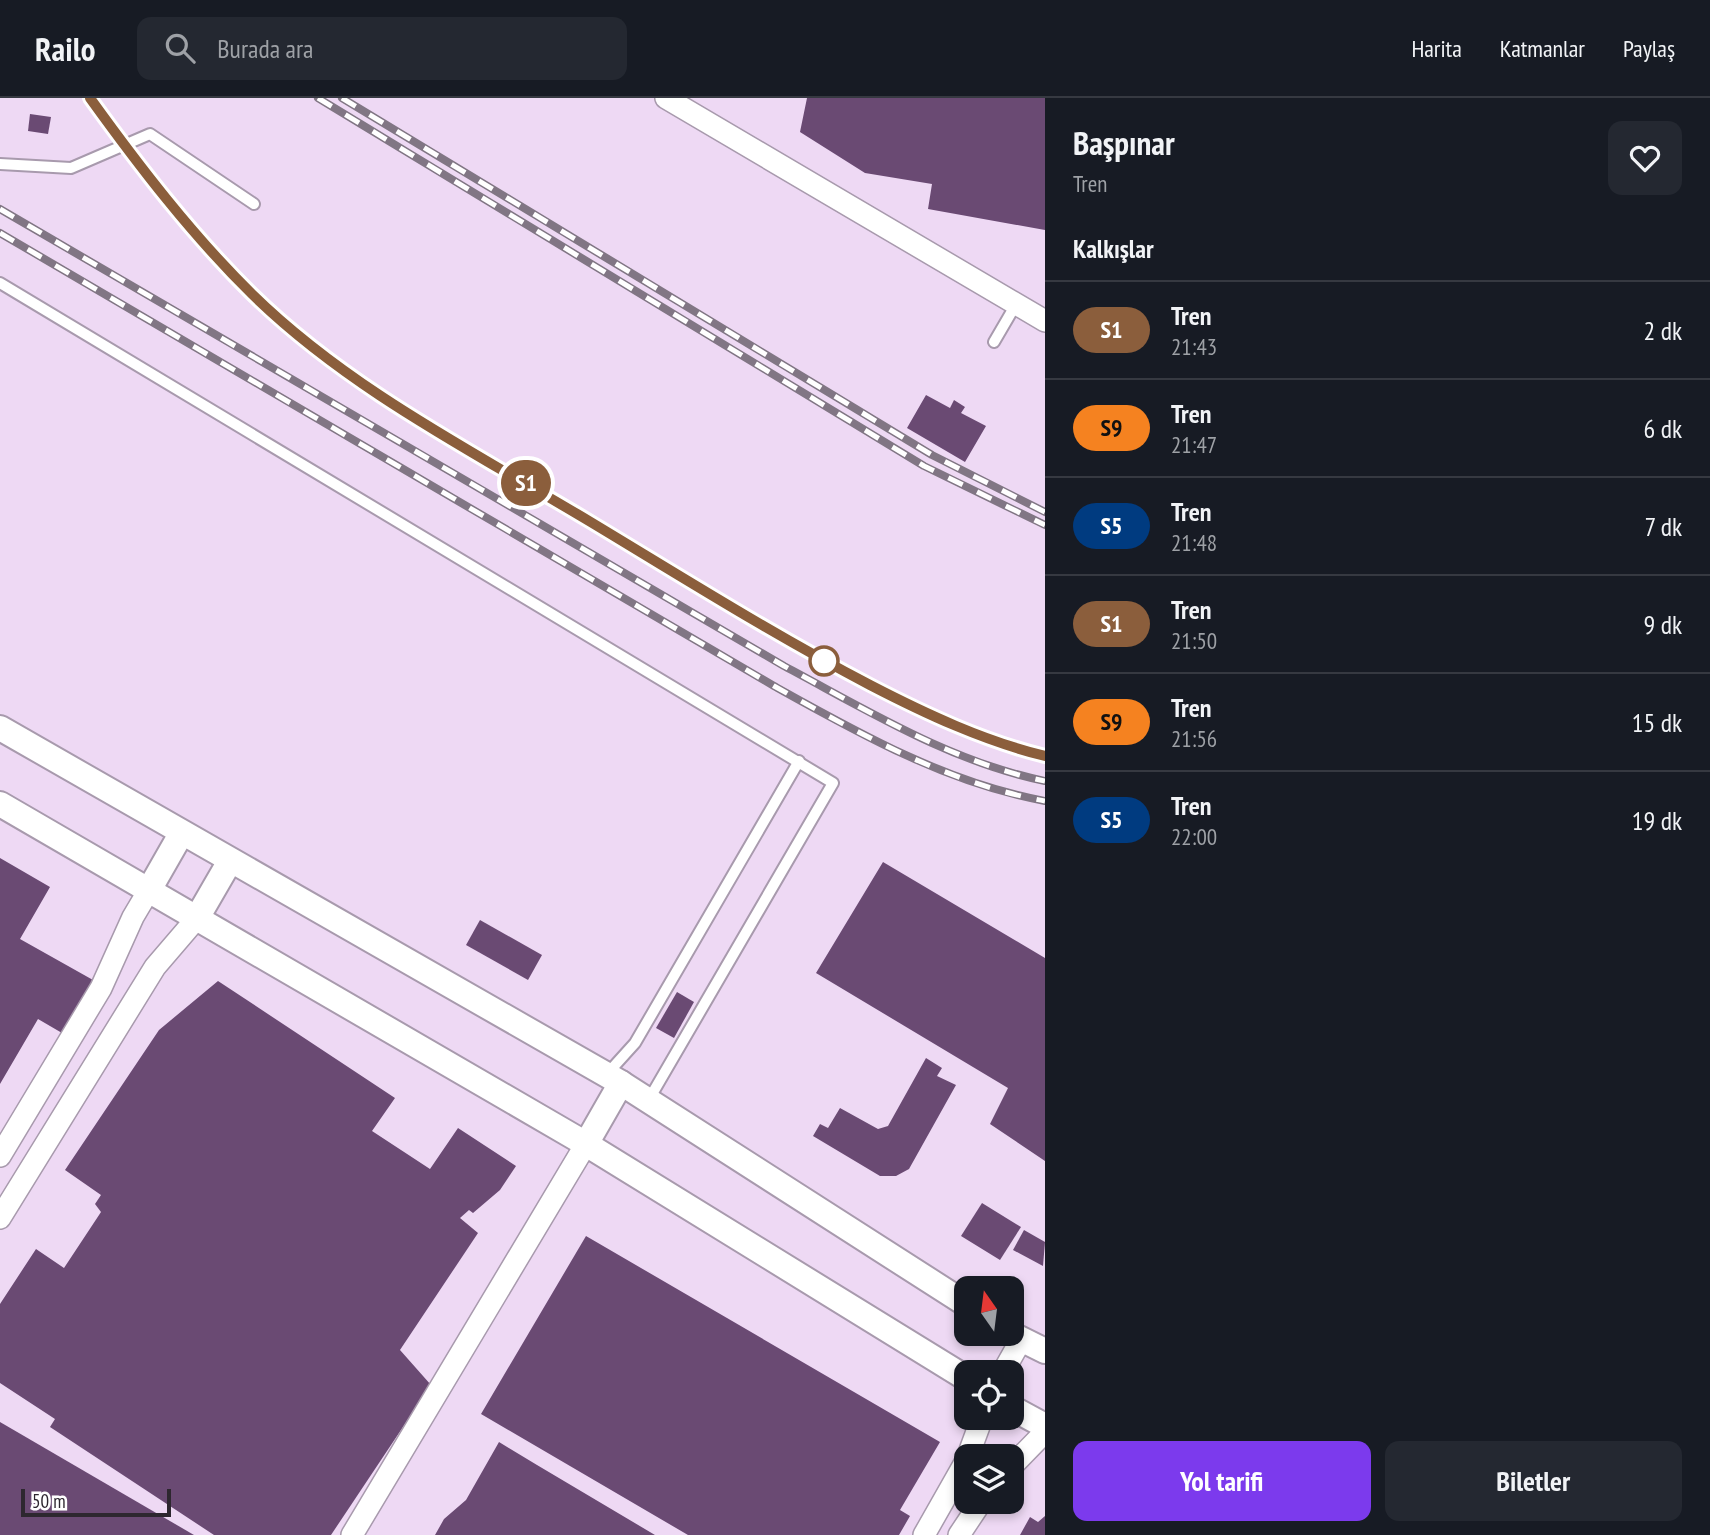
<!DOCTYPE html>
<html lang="tr">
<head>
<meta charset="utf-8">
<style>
  :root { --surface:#171b24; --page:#242831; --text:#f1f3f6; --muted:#9ea1a6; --line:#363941; --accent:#7c3aed }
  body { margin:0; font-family:"PT Sans Narrow",sans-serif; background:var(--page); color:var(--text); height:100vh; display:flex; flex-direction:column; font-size:26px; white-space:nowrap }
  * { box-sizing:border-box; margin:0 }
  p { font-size:23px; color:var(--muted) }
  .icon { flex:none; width:38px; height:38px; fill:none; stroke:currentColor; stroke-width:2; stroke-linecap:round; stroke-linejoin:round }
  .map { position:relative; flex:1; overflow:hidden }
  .panel { display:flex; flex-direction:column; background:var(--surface); width:665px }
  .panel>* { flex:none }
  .badge { padding:0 14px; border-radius:23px; font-size:24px; line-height:46px }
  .needle { width:46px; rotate:346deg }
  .fabs { position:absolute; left:954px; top:1178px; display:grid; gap:14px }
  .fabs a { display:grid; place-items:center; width:70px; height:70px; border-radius:14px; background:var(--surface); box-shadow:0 4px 10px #0003; font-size:35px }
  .scale { position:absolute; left:21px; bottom:18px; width:150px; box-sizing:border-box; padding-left:7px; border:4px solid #2d272f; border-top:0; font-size:19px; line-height:24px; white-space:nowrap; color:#2d272f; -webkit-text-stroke:5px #fff; paint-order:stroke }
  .map>.badge { position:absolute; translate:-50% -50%; box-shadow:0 0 0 4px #fff }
  h2 { padding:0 28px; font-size:26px; line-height:63px }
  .round { display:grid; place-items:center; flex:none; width:74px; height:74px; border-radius:14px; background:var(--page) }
  .overview { display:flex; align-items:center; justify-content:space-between; height:119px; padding:0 28px }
  h1 { font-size:33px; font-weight:600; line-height:52px }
  .button { display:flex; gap:14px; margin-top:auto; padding:14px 28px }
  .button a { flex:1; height:80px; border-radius:14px; background:var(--accent); color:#fff; font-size:28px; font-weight:600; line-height:80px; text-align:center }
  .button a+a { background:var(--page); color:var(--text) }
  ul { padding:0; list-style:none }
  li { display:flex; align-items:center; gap:21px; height:98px; padding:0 28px; border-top:2px solid var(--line) }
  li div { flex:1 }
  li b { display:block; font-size:26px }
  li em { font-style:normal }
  li .badge { min-width:77px; font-weight:700; text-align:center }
  header { display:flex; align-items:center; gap:42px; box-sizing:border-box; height:98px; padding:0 35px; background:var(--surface); border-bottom:2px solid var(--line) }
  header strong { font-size:33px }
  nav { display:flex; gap:38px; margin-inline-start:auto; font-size:24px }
  .search { width:490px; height:63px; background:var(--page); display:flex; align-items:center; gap:18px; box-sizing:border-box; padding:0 24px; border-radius:14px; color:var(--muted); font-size:26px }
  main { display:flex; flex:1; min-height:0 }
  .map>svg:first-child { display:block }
  .built { fill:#eed9f4; fill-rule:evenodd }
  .building { fill:#6a4a73 }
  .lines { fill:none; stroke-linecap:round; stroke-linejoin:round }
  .service-casing { stroke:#a89aad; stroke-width:14 }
  .minor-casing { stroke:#a89aad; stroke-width:24 }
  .tertiary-casing { stroke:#a89aad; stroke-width:28 }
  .service { stroke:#fff; stroke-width:10 }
  .minor { stroke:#fff; stroke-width:21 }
  .tertiary { stroke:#fff; stroke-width:24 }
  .rail-casing { stroke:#817684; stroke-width:8 }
  .rail { stroke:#fff; stroke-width:5; stroke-dasharray:16; stroke-linecap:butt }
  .line-casing { stroke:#fff; stroke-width:16 }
  .line { stroke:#8b5e3c; stroke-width:10 }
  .stop-dot { fill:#fff; stroke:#8b5e3c; stroke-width:3.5 }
</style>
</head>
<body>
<header>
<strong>Railo</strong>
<div class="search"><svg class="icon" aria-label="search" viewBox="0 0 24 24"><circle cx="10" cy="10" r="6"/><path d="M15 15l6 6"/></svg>Burada ara</div>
<nav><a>Harita</a><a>Katmanlar</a><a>Paylaş</a></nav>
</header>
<main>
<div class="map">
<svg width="1045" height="1437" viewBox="0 0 1045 1437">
  <rect width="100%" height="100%" fill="#f7e7fc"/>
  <path class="built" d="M0,0H1045V1437H0ZM966,1190H1012V1236H966ZM966,1274H1012V1320H966ZM966,1358H1012V1404H966Z"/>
  <g class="building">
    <polygon points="807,0 1045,0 1045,132 928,111 932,86 865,75 800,34"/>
    <polygon points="30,16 51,19 48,36 28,33"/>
    <polygon points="926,297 950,310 954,302 965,309 961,315 986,328 965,364 907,330"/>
    <polygon points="0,760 50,789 20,841 93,882 62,935 38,921 0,986"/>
    <polygon points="883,764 1045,860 1045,1063 990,1026 1008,990 816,875"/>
    <polygon points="480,822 542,857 528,882 466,847"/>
    <polygon points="218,883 395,1000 372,1033 430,1071 458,1030 516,1068 500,1092 473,1115 469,1112 460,1120 478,1135 400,1252 431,1287 331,1437 214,1437 50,1329 55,1321 0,1285 0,1206 36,1151 64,1170 101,1114 95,1106 101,1097 65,1072 159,932"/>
    <polygon points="677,894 694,904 674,940 656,930"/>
    <polygon points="926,960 942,970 937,978 956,987 909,1071 896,1078 880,1078 813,1038 820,1026 828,1030 840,1010 878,1031 888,1028"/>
    <polygon points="982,1105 1021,1129 1000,1162 961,1138"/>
    <polygon points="1024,1132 1045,1144 1043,1168 1013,1152"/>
    <polygon points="586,1138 940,1344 900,1412 910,1418 899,1437 688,1437 481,1316"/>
    <polygon points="0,1324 194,1437 0,1437"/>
    <polygon points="499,1344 537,1367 655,1437 435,1437 444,1421 466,1402"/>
    <polygon points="1045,1418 1045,1437 1020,1437 1030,1419 1038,1424"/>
  </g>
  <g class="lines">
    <defs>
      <g id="service">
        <polyline points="0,66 71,70 150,36 254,106"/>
        <polyline points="0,185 833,685 648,1003"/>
        <polyline points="994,244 1015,208"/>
        <polyline points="607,976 635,945 799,663"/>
      </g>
      <g id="minor">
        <polyline points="666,0 1045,223"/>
        <polyline points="0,1058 101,890 133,819 149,792"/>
        <polyline points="0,1120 155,869 197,820"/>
        <polyline points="1003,1274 1021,1242"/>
        <polyline points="968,1358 982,1320"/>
        <polyline points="1012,1368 1045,1334"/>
        <polyline points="352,1437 586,1046"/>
        <polyline points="924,1437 966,1363"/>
        <polyline points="959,1437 981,1404"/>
      </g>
      <g id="tertiary">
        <polyline points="0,630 621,985 966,1206"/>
        <polyline points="0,706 586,1046 966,1280"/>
        <polyline points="149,792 181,736"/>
        <polyline points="197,820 230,763"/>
        <polyline points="586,1046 621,985"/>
        <polyline points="1011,1236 1045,1253"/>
        <polyline points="1012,1310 1045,1328"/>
      </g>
    </defs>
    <use href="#service" class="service-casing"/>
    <use href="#minor" class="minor-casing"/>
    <use href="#tertiary" class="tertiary-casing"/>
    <use href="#service" class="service"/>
    <use href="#minor" class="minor"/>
    <use href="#tertiary" class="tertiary"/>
    <defs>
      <g id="rail">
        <path d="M90,0C139,68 192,137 252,196C346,288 467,349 579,417C674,474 767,534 865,584C923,614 982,642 1045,658"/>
        <polyline points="318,0 924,368 1045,427"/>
        <polyline points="342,0 932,357 1045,414"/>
        <path d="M0,111L784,568C867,612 951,664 1045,683"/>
        <path d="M0,135L774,588C860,636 947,685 1045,703"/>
      </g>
    </defs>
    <use href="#rail" class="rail-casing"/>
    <use href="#rail" class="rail"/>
  </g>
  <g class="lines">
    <defs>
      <path id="line" d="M90,0C139,68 192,137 252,196C349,291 474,354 589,423C682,479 774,537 870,587C926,616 984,643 1045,658"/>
    </defs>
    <use href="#line" class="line-casing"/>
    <use href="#line" class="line"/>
  </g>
  <circle class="stop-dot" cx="824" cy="563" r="14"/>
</svg>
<div class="fabs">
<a><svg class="needle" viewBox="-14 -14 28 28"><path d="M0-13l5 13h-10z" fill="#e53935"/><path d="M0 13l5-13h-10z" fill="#9ea1a6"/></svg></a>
<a><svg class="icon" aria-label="locate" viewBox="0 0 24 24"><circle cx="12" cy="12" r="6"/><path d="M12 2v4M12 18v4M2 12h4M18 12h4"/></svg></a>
<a><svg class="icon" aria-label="layers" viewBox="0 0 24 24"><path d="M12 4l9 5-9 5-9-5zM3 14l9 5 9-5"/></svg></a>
</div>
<div class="scale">50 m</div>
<b class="badge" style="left:526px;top:385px;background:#8b5e3c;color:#fff">S1</b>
</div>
<section class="panel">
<div class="overview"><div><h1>Başpınar</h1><p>Tren</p></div><a class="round"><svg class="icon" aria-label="heart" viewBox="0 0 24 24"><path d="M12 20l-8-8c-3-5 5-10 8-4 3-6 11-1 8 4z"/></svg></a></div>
<h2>Kalkışlar</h2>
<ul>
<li><span class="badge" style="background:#8b5e3c;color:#fff">S1</span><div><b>Tren</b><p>21:43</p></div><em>2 dk</em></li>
<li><span class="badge" style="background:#f58220;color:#111">S9</span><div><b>Tren</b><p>21:47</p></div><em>6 dk</em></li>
<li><span class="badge" style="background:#003b80;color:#fff">S5</span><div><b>Tren</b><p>21:48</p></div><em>7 dk</em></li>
<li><span class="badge" style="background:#8b5e3c;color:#fff">S1</span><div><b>Tren</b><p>21:50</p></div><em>9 dk</em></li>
<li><span class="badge" style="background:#f58220;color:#111">S9</span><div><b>Tren</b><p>21:56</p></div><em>15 dk</em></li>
<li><span class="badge" style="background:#003b80;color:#fff">S5</span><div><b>Tren</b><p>22:00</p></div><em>19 dk</em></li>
</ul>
<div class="button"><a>Yol tarifi</a><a>Biletler</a></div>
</section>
</main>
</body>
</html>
